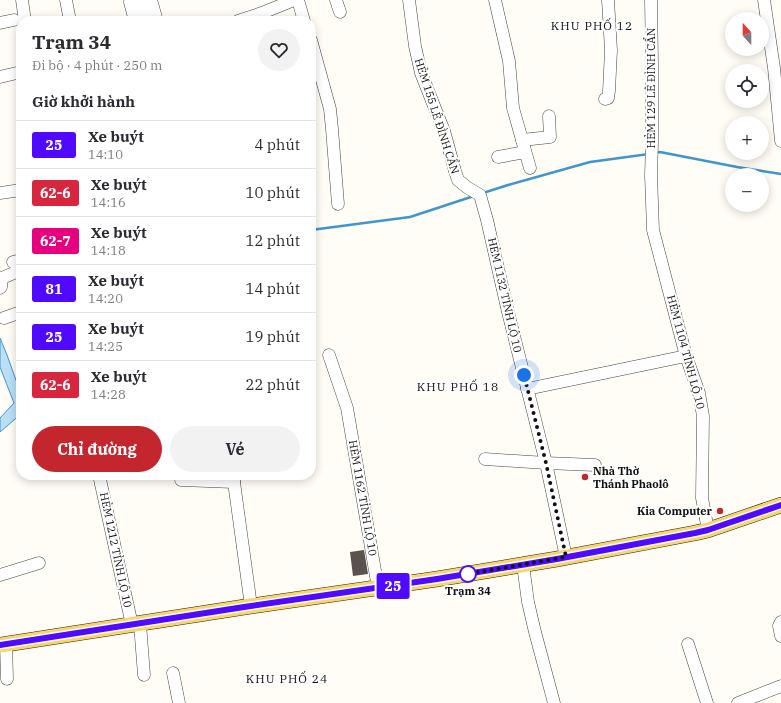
<!DOCTYPE html>
<html lang="vi">
<head>
<meta charset="utf-8">
<style>
  :root { --surface:#fff; --page:#f2f2f3; --text:#2b2b33; --muted:#7c7c81; --line:#e1e1e2; --accent:#c4262e }
  body { margin:0; font-family:"IBM Plex Serif",serif; background:var(--page); color:var(--text); height:100vh; display:flex; flex-direction:column; font-size:15px; white-space:nowrap }
  * { box-sizing:border-box; margin:0 }
  p { font-size:13px; color:var(--muted) }
  .icon { flex:none; width:22px; height:22px; fill:none; stroke:currentColor; stroke-width:2; stroke-linecap:round; stroke-linejoin:round }
  .map { position:relative; flex:1; overflow:hidden }
  .sheet { position:absolute; left:16px; top:16px; width:300px; height:464px; display:flex; flex-direction:column; background:var(--surface); border-radius:16px; box-shadow:0 2px 10px #0003 }
  .sheet>* { flex:none }
  .badge { padding:0 8px; border-radius:3px; font-size:14px; line-height:26px }
  .needle { width:26px; rotate:339deg }
  .buttons { position:absolute; left:725px; top:12px; display:grid; gap:8px }
  .buttons a { display:grid; place-items:center; width:44px; height:44px; border-radius:50%; background:var(--surface); box-shadow:0 2px 10px #0003; font-size:20px }
  .you { position:absolute; width:20px; height:20px; margin:-10px; border:3px solid #fff; border-radius:50%; background:#1a73e8; box-shadow:0 0 0 6px #1a73e833 }
  .map>.badge { position:absolute; translate:-50% -50%; box-shadow:0 0 0 2px #fff }
  h2 { padding:0 16px; font-size:15px; line-height:36px }
  .round { display:grid; place-items:center; flex:none; width:42px; height:42px; border-radius:21px; background:var(--page) }
  .head { display:flex; align-items:center; justify-content:space-between; height:68px; padding:0 16px }
  h1 { font-size:19px; font-weight:800; line-height:30px }
  .action { display:flex; gap:8px; margin-top:auto; padding:8px 16px }
  .action a { flex:1; height:46px; border-radius:24px; background:var(--accent); color:#fff; font-size:16px; font-weight:800; line-height:46px; text-align:center }
  .action a+a { background:var(--page); color:var(--text) }
  ul { padding:0; list-style:none }
  li { display:flex; align-items:center; gap:12px; height:48px; padding:0 16px; border-top:1px solid var(--line) }
  li div { flex:1 }
  li b { display:block; font-size:15px }
  li em { font-style:normal }
  li .badge { min-width:44px; font-weight:700; text-align:center }
  .map>svg:first-child { display:block }
  .water { fill:#b9e0f7; stroke:#3f96cf }
  .lines { fill:none; stroke-linecap:round; stroke-linejoin:round }
  .stream { stroke:#3f96cf; stroke-width:2.5 }
  .building { fill:#5a524d }
  .minor-casing { stroke:#444; stroke-width:13 }
  .major-casing { stroke:#222; stroke-width:16 }
  .minor { stroke:#fff; stroke-width:12 }
  .major { stroke:#f9d66b; stroke-width:15 }
  .line-casing { stroke:#fff; stroke-width:9 }
  .line { stroke:#4f0aff; stroke-width:6 }
  .walk { stroke:#111; stroke-width:4; stroke-dasharray:0 7.2 }
  .poi-dot { fill:#c4262e; stroke:#fff; stroke-width:1.5 }
  .stop-dot { fill:#fff; stroke:#4f0aff; stroke-width:2 }
  .labels { text-anchor:middle; dominant-baseline:central; stroke-width:4; stroke-linejoin:round; paint-order:stroke }
  .street-label { font-size:11px; fill:#111; stroke:#fff }
  .poi-label { font-size:11px; font-weight:bold; fill:#111; stroke:#fff; text-anchor:start }
  .stop-label { font-size:11px; font-weight:bold; fill:#111; stroke:#fff }
  .neighbourhood-label { font-size:12px; letter-spacing:1px; fill:#111; stroke:#fff }
</style>
</head>
<body>
<div class="map">
<svg width="781" height="703" viewBox="0 0 781 703">
  <rect width="100%" height="100%" fill="#fffdf5"/>
  <polygon class="water" points="0,338 7,355 17,383 21,410 21,414 0,432 0,418 14,403 0,367"/>
  <g class="lines">
    <g class="stream">
      <polyline points="655,153 660,152 737,167 781,174"/>
      <polyline points="483,193 508,185 590,162 649,154"/>
      <polyline points="311,230 410,217 474,196"/>
    </g>
  </g>
  <polygon class="building" points="364,550 368,574 353,576 350,552"/>
  <g class="lines">
    <defs>
      <g id="minor">
        <polyline points="22,0 25,21"/>
        <polyline points="66,0 70,21"/>
        <polyline points="140,0 146,21"/>
        <polyline points="151,0 157,21"/>
        <polyline points="298,0 304,21"/>
        <polyline points="336,0 340,12"/>
        <polyline points="409,0 415,46 421,73 444,131 455,171 458,180 468,188 480,195 487,220 508,312 546,463 566,557"/>
        <polyline points="495,0 509,61 513,108 530,168"/>
        <polyline points="651,0 652,63 652,143 651,175 653,230 686,356 699,393 703,416 702,498 708,530"/>
        <polyline points="764,0 774,68 781,141"/>
        <polyline points="130,2 135,21"/>
        <polyline points="238,21 262,13 294,0"/>
        <polyline points="0,23 14,20"/>
        <polyline points="311,40 330,109 332,129 338,204"/>
        <polyline points="0,77 21,72"/>
        <polyline points="605,99 608,98 609,91 611,50 608,0"/>
        <polyline points="522,140 550,137 549,116"/>
        <polyline points="498,157 525,152"/>
        <polyline points="0,193 21,190"/>
        <polyline points="13,262 21,260"/>
        <polyline points="0,288 1,287 2,278 21,270"/>
        <polyline points="4,318 21,312"/>
        <polyline points="329,355 347,408 378,588"/>
        <polyline points="527,389 686,356"/>
        <polyline points="485,459 546,463 595,465"/>
        <polyline points="99,475 132,625"/>
        <polyline points="233,475 251,606"/>
        <polyline points="181,480 234,482"/>
        <polyline points="523,565 528,602 535,632 554,703"/>
        <polyline points="0,575 39,563"/>
        <polyline points="781,622 779,626 781,636"/>
        <polyline points="140,624 144,675"/>
        <polyline points="6,644 7,679"/>
        <polyline points="688,644 707,703"/>
        <polyline points="173,673 179,703"/>
        <polyline points="738,703 781,686"/>
      </g>
      <polyline id="major" points="0,645 251,606 437,579 557,559 695,533 708,530 781,505"/>
    </defs>
    <use href="#minor" class="minor-casing"/>
    <use href="#major" class="major-casing"/>
    <use href="#minor" class="minor"/>
    <use href="#major" class="major"/>
  </g>
  <g class="lines">
    <defs>
      <polyline id="line" points="0,645 244,607 437,579 557,559 695,533 708,530 781,505"/>
    </defs>
    <use href="#line" class="line-casing"/>
    <use href="#line" class="line"/>
    <polyline class="walk" points="468,574 462,575 566,557 546,463 524,375"/>
  </g>
  <g class="poi-dot">
    <circle cx="585" cy="477" r="4"/>
    <circle cx="720" cy="511" r="4"/>
  </g>
  <circle class="stop-dot" cx="468" cy="574" r="8"/>
  <g class="labels">
    <g class="street-label">
      <text transform="translate(651 88) rotate(-90)">HẺM 129 LÊ ĐÌNH CẨN</text>
      <text transform="translate(437 116) rotate(72)">HẺM 155 LÊ ĐÌNH CẨN</text>
      <text transform="translate(505 295) rotate(77)">HẺM 1132 TỈNH LỘ 10</text>
      <text transform="translate(686 352) rotate(75)">HẺM 1104 TỈNH LỘ 10</text>
      <text transform="translate(363 498) rotate(80)">HẺM 1162 TỈNH LỘ 10</text>
      <text transform="translate(116 550) rotate(78)">HẺM 1212 TỈNH LỘ 10</text>
    </g>
    <g class="poi-label">
      <text x="593" y="471">Nhà Thờ<tspan x="593" dy="13">Thánh Phaolô</tspan></text>
      <text x="712" y="511" text-anchor="end">Kia Computer</text>
    </g>
    <g class="stop-label">
      <text x="468" y="591">Trạm 34</text>
    </g>
    <g class="neighbourhood-label">
      <text x="592" y="25">KHU PHỐ 12</text>
      <text x="458" y="386">KHU PHỐ 18</text>
      <text x="287" y="678">KHU PHỐ 24</text>
    </g>
  </g>
</svg>
<div class="buttons">
<a><svg class="needle" viewBox="-14 -14 28 28"><path d="M0-13l5 13h-10z" fill="#e53935"/><path d="M0 13l5-13h-10z" fill="#7c7c81"/></svg></a>
<a><svg class="icon" aria-label="locate" viewBox="0 0 24 24"><circle cx="12" cy="12" r="6"/><path d="M12 2v4M12 18v4M2 12h4M18 12h4"/></svg></a>
<a>+</a>
<a>−</a>
</div>
<div class="you" style="left:524px;top:375px"></div>
<b class="badge" style="left:393px;top:586px;background:#4f0aff;color:#fff">25</b>
<section class="sheet">
<div class="head"><div><h1>Trạm 34</h1><p>Đi bộ · 4 phút · 250 m</p></div><a class="round"><svg class="icon" aria-label="heart" viewBox="0 0 24 24"><path d="M12 20l-8-8c-3-5 5-10 8-4 3-6 11-1 8 4z"/></svg></a></div>
<h2>Giờ khởi hành</h2>
<ul>
<li><span class="badge" style="background:#4f0aff;color:#fff">25</span><div><b>Xe buýt</b><p>14:10</p></div><em>4 phút</em></li>
<li><span class="badge" style="background:#d7263d;color:#fff">62-6</span><div><b>Xe buýt</b><p>14:16</p></div><em>10 phút</em></li>
<li><span class="badge" style="background:#e6007e;color:#fff">62-7</span><div><b>Xe buýt</b><p>14:18</p></div><em>12 phút</em></li>
<li><span class="badge" style="background:#4f0aff;color:#fff">81</span><div><b>Xe buýt</b><p>14:20</p></div><em>14 phút</em></li>
<li><span class="badge" style="background:#4f0aff;color:#fff">25</span><div><b>Xe buýt</b><p>14:25</p></div><em>19 phút</em></li>
<li><span class="badge" style="background:#d7263d;color:#fff">62-6</span><div><b>Xe buýt</b><p>14:28</p></div><em>22 phút</em></li>
</ul>
<div class="action"><a>Chỉ đường</a><a>Vé</a></div>
</section>
</div>
</body>
</html>
